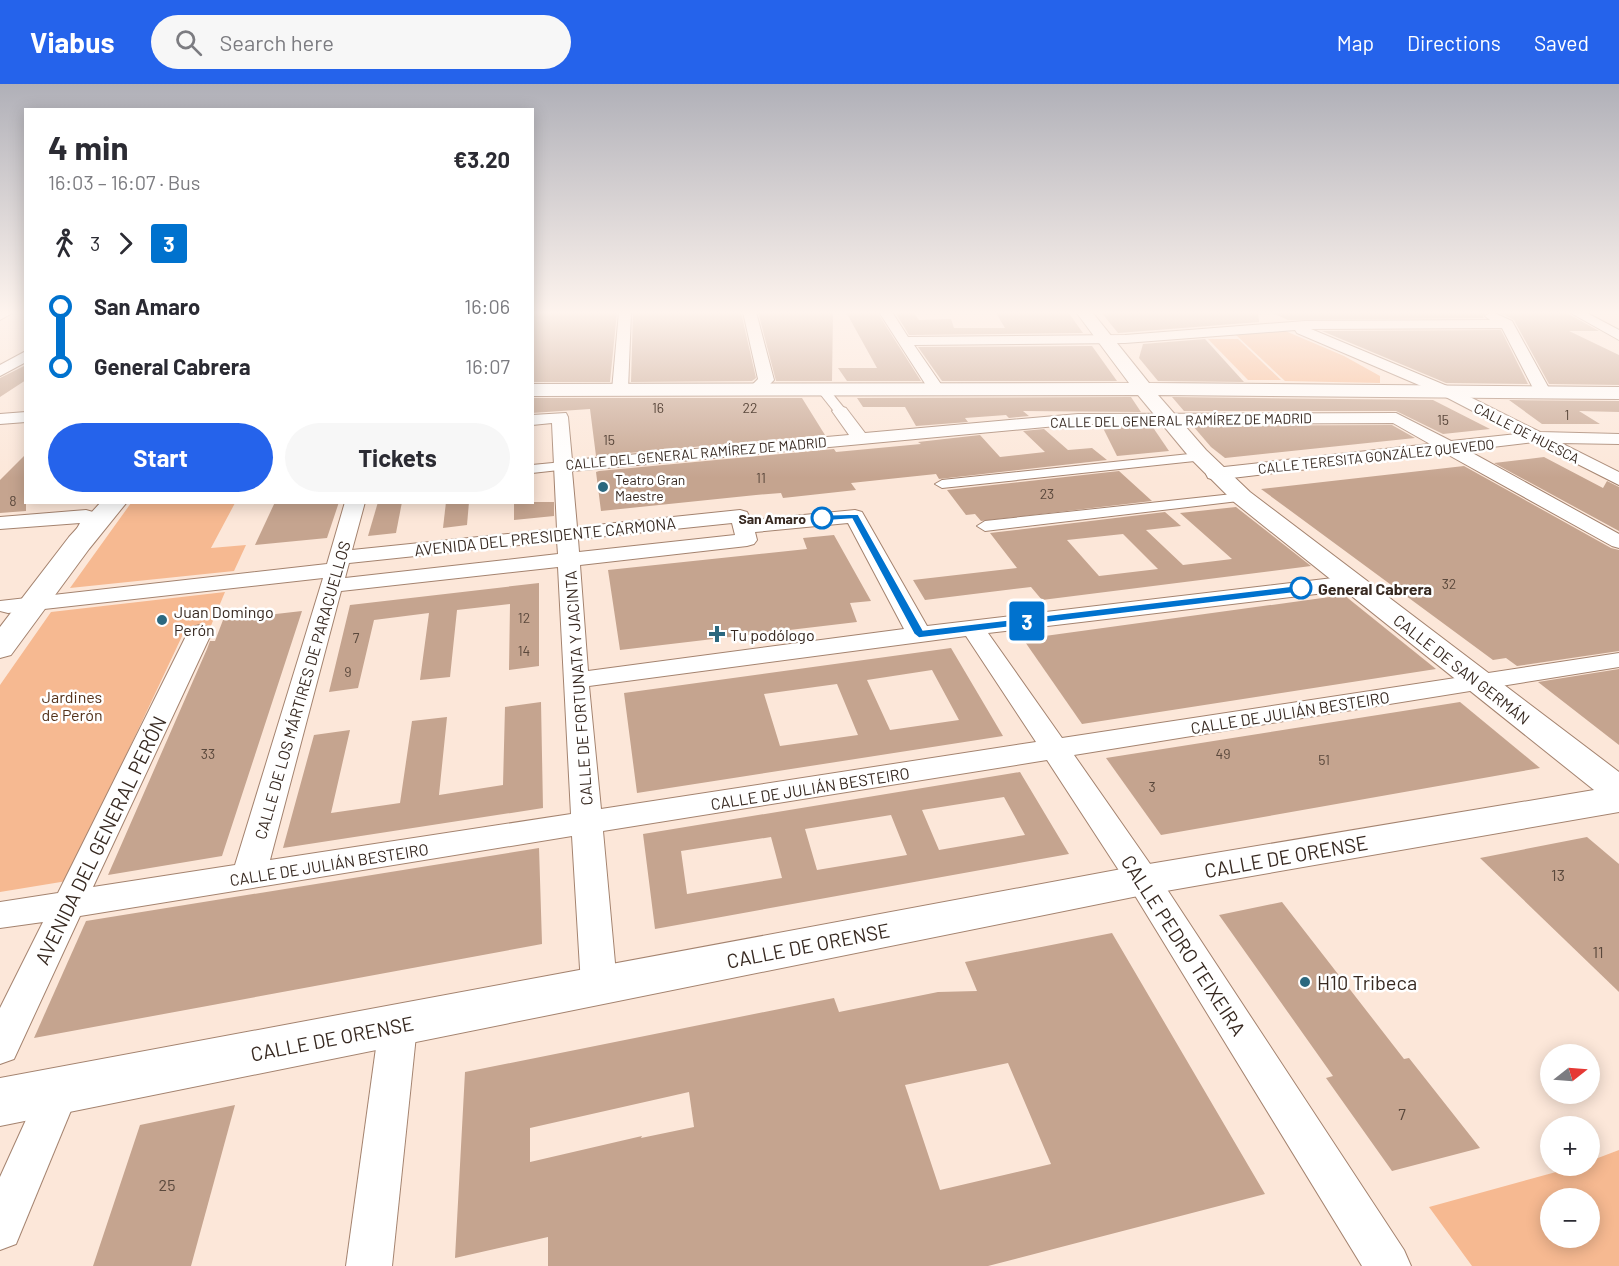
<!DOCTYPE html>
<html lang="en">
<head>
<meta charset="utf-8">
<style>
  :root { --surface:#fff; --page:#f7f7f7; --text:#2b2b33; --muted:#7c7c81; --accent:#2563eb }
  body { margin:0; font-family:Barlow,sans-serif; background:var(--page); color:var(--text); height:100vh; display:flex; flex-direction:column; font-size:22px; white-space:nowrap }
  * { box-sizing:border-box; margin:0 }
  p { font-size:20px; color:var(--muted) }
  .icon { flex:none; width:33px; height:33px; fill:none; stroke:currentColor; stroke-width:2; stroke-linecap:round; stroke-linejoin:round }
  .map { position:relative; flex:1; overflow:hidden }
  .sheet { position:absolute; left:24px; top:24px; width:510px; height:396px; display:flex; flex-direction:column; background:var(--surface); border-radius:0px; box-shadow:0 3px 15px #0003 }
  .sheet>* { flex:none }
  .badge { padding:0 12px; border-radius:4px; font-size:21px; line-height:39px }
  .needle { width:39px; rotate:73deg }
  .buttons { position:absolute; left:1540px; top:960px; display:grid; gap:12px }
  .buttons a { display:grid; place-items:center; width:60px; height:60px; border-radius:50%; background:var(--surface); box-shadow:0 3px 15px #0003; font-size:30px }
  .map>.badge { position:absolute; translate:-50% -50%; box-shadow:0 0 0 3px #fff }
  .legs { display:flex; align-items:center; gap:9px; height:66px; padding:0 24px; font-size:20px }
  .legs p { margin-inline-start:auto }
  .overview { display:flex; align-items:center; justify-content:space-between; height:102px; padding:0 24px }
  h1 { font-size:33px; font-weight:700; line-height:45px }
  .action { display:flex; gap:12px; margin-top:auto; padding:12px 24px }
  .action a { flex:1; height:69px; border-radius:36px; background:var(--accent); color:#fff; font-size:24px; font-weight:700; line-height:69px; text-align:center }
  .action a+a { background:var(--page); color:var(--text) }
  ul { padding:0 24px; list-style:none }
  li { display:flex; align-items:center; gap:21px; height:60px; font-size:22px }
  li i { display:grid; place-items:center; width:9px; height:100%; margin:0 8px; background:currentColor }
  li i::after { content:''; width:15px; height:15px; margin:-8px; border:4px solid; border-radius:50%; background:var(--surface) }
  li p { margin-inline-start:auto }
  li:first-child i { background:linear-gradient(#0000 50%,currentColor 0) }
  li:last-child i { background:linear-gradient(currentColor 50%,#0000 0) }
  header { display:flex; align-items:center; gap:36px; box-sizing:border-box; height:84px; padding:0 30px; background:var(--accent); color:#fff }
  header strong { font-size:28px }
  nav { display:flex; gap:33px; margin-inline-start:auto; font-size:21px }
  .search { width:420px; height:54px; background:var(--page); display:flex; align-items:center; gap:15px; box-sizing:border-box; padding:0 21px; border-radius:33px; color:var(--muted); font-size:22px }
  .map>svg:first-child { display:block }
  .green { fill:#f6b991; fill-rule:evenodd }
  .building { fill:#c5a48f; fill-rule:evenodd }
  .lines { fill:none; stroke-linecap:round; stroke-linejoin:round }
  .pedestrian-casing { stroke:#a4836f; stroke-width:2 }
  .minor-casing { stroke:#a4836f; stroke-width:2 }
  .tertiary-casing { stroke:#a4836f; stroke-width:2 }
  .secondary-casing { stroke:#a4836f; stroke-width:2 }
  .pedestrian { fill:#fff; fill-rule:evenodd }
  .minor { fill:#fff; fill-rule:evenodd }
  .tertiary { fill:#fff; fill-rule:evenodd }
  .secondary { fill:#fff; fill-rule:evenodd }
  .line-1 { fill:#0072ce; stroke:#fff; stroke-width:1.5 }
  .poi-dot { fill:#2b687f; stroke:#fff; stroke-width:2 }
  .stop-1-dot { fill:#fff; stroke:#0072ce; stroke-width:3 }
  .labels { text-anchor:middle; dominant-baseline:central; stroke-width:5; stroke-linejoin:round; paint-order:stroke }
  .number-label { font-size:14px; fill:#5a483c }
  .far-street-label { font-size:14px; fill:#372921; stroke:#fff }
  .far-poi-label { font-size:14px; fill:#372921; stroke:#fff; text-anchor:start }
  .far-stop-label { font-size:14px; font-weight:bold; fill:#372921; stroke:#fff; text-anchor:end }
  .street-label { font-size:16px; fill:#372921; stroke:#fff }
  .stop-label { font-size:16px; font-weight:bold; fill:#372921; stroke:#fff; text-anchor:start }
  .poi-label { font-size:16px; fill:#372921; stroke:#fff; text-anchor:start }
  .park-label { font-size:16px; fill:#533119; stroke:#fff }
  .near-number-label { font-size:16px; fill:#5a483c }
  .near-street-label { font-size:20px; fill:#372921; stroke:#fff }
  .near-poi-label { font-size:20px; fill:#372921; stroke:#fff; text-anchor:start }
</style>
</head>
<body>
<header>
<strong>Viabus</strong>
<div class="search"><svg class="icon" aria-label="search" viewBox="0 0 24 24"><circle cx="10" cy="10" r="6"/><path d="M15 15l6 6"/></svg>Search here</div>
<nav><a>Map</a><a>Directions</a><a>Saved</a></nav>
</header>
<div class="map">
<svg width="1619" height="1182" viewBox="0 0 1619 1182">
  <rect width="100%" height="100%" fill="#fce7d9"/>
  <g class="green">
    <polygon points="1283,246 1344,272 1380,292 1380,299 1285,297 1235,250"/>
    <polygon points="1208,255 1238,255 1281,296 1248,296"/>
    <polygon points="131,419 235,419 211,464 246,461 234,487 70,504"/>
    <polygon points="225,508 210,544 184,548 67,797 0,808 0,601 51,528"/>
    <path d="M1619,1066V1182H1472L1429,1123L1578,1082H1590V1077ZM1551,1114H1590V1154H1551Z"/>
  </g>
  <g class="building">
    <polygon points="532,228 617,228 610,298 532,298"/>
    <polygon points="633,228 741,228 756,294 752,297 631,298"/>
    <polygon points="758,228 833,228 832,297 776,297"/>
    <polygon points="846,228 877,228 921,297 847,297 838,284 877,284"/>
    <polygon points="895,228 913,228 919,236 951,235 954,244 1005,244 996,229 1068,228 1083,249 909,251"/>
    <polygon points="1101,228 1258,228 1259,238 1118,249"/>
    <polygon points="1270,228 1487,228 1483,232 1484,234 1288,236"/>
    <polygon points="1498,228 1565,228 1599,247 1569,247 1619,271 1619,301 1549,300 1514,236"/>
    <polygon points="1501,246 1528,300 1446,299 1322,247"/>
    <polygon points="1205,255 1244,298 1158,297 1139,274 1143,260"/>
    <polygon points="1092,262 1117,297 942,297 918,263"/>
    <polygon points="26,281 26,296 0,313 0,294"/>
    <polygon points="1131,313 1141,328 1023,327 1029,332 1009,334 1006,331 965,334 968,338 916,342 905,323 863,323 857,314"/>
    <polygon points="1172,313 1433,316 1490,345 1443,350 1396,327 1184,327"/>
    <polygon points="532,314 802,314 825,351 596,372 590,325 532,329"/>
    <polygon points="1509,316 1619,317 1619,328 1579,327 1600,340 1542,340"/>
    <polygon points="1392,341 1415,354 1225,374 1211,363 1193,342"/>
    <polygon points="1102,342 1152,342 1169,367 1117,372"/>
    <polygon points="1044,345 1068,366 1092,364 1107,376 939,395 936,390 898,394 851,399 856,406 783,414 781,409 756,411 601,427 596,388 599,387 834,365 836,368 921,360 918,358 980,351 1000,373 1045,368 1023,347"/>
    <polygon points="26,370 26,427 0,429 0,396"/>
    <polygon points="1544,373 1603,404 1607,397 1619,403 1619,447 1494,379"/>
    <polygon points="1464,382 1611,464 1619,466 1619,567 1517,582 1506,574 1493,576 1261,405"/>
    <polygon points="1119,387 1152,417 981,437 975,430 966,431 947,406"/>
    <polygon points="275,418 339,418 327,454 255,461"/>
    <polygon points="378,418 402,418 396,449 368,452"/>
    <polygon points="446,418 469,418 467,441 443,444"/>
    <polygon points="514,418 554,418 554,432 514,436"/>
    <path d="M1236,423L1311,482L1042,516L1031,503L925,516L913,496L1017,484L990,449L1165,428L1181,442L1146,446L1183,481L1232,475L1180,429ZM1123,450L1158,485L1099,492L1067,456Z"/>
    <polygon points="834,451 871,517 850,519 857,538 620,566 608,486 807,465 803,454"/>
    <polygon points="539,499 539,582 509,586 510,520 457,526 450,593 420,596 429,529 374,536 358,604 329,608 350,521"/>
    <polygon points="1344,511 1436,585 1082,640 1023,555"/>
    <polygon points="302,527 222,772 108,791 207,565 210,557 215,557 223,536"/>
    <path d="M951,564L1003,652L637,709L624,609ZM932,586L959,636L890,646L867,596ZM837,600L858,651L780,662L764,610Z"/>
    <polygon points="1619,585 1619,661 1538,598"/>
    <polygon points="541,618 543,724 283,764 314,651 350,646 331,729 400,719 412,637 447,633 439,711 503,701 505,623"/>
    <polygon points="1460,618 1540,684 1161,751 1106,674"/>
    <path d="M1020,688L1069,770L655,845L643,750ZM1004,713L1025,751L939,766L922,726ZM891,731L907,771L817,786L805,745ZM771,753L782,794L687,810L681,767Z"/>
    <polygon points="1587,753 1619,780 1619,908 1480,774"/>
    <polygon points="539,764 542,860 34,954 86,837"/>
    <polygon points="1282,818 1404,975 1409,974 1480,1064 1392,1087 1326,994 1333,992 1219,831"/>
    <path d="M1112,849L1265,1110L988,1182H548V1153L455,1174L465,988L834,914L839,928L938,908L977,907L965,878ZM1008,979L1051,1080L940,1106L905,1001ZM689,1008L694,1043L641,1054L642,1052L530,1078V1044Z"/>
    <polygon points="235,1021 191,1182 93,1182 140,1041"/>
  </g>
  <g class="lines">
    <defs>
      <g id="pedestrian">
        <polygon points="823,302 827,303 844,324 846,327 844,330 836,330 817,306 819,303"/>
        <polygon points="1199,369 1206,373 1204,376 942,404 935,400 942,396"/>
        <polygon points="563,378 570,382 568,385 532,389 532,381"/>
        <polygon points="1242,409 1249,413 1247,416 985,447 977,442 985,437"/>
      </g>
      <g id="minor">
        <polygon points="0,228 14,228 0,236"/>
        <polygon points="619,228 631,228 628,306 620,311 612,306"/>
        <polygon points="743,228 756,228 774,296 761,309 755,311 747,306 758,295"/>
        <path d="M879,228H892L908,253L1125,251L1305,237L1490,236L1485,232L1492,228L1512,237L1551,308L1549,311H1537L1535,308L1502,244L1311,245L1452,304L1540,348L1619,350V360L1561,359L1619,388V401L1534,358L1467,366L1619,450V464L1612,462L1445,369L1215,396L1208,394L1206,390L1208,386L1215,384L1430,360L1393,339L1078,340L572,387L577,443L740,426L747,428L751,436L855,426L862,428L927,542L1350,492L1358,494L1361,499L1358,504L1350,506L988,549L1062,654L1619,569V583L1074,671L1155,787L1404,1166L1411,1182H1362L1131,805L1047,676L603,747L617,901L612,912L599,916L586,912L581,901L572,752L80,832L14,975L0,980V924L43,838L0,844V818L58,809L188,548L192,543L200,541L208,543L212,548L93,803L235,781L323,494L8,529L0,527V517L327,480L345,418H365L352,466L557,445L552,339L532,341V331L566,329L568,333L572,376L849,351L832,327L840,322L846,324L865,349L1078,330L1396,329L1451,357L1517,350L1440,310L1297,249L1295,246L1125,259L914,261L945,306L937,311L931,309ZM732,439L735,451L579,468L578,455ZM848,439L904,545L588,587L580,481L747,462L754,460L757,456L755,448ZM557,457L558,470L345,494L349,479ZM558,483L571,730L270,776L341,507ZM966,552L1036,658L601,725L589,602Z"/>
        <polygon points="1569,228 1585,228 1619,246 1619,256"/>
        <polygon points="26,267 26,278 0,292 0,281"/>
        <polygon points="26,328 26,338 0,340 0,330"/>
        <polygon points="86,426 93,428 101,436 86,463 79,465 72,463 69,459 80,439 0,445 0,433"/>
        <polygon points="398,925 411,930 417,942 392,1182 346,1182 379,942 385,930"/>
        <polygon points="59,988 73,994 79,1007 16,1160 0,1166 0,1093 45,994"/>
      </g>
      <polygon id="tertiary" points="1076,228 1092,228 1149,299 1619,303 1619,315 1158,311 1206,366 1250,408 1619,688 1619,728 1143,811 0,1042 0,994 1143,781 1594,706 1234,418 1191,375 1138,311 532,312 532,300 1129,299"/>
      <polygon id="secondary" points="101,418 127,418 89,465 11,571 0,574 0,543 69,453"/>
    </defs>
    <use href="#pedestrian" class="pedestrian-casing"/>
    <use href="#minor" class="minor-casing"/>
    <use href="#tertiary" class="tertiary-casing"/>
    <use href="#secondary" class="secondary-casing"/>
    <use href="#pedestrian" class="pedestrian"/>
    <use href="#minor" class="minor"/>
    <use href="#tertiary" class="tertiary"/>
    <use href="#secondary" class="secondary"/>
  </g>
  <linearGradient id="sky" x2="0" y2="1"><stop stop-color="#b0b0b8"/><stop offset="0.58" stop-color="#fef4ee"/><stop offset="1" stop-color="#fef4ee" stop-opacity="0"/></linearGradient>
  <rect width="1619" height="394" fill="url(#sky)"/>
  <polygon class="line-1" points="858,430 923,546 1301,501 1306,504 1301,508 919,554 914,550 852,435 822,437 817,434 822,431"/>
  <g class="poi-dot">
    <circle cx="603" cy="403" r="6"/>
    <circle cx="162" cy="536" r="6"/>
    <path d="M714 541h6v6h6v6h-6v6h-6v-6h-6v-6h6z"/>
    <circle cx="1305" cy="898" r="6"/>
  </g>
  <g class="stop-1-dot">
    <circle cx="822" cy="434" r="10"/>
    <circle cx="1301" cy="504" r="10"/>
  </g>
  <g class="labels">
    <g class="number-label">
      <text x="658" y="323">16</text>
      <text x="750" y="323">22</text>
      <text x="1567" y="330">1</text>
      <text x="1443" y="335">15</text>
      <text x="609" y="355">15</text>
      <text x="761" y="393">11</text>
      <text x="1047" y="409">23</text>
      <text x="13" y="416">8</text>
      <text x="1449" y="499">32</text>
      <text x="524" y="533">12</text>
      <text x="356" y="553">7</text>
      <text x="524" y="566">14</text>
      <text x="348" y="587">9</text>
      <text x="208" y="669">33</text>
      <text x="1223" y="669">49</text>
      <text x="1324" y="675">51</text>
      <text x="1152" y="702">3</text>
    </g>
    <g class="far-street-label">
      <text transform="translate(1181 336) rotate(-1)">CALLE DEL GENERAL RAMÍREZ DE MADRID</text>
      <text transform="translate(1527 349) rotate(27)">CALLE DE HUESCA</text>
      <text transform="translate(696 369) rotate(-5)">CALLE DEL GENERAL RAMÍREZ DE MADRID</text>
      <text transform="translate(1376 372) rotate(-6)">CALLE TERESITA GONZÁLEZ QUEVEDO</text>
    </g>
    <g class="far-poi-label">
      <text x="615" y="395">Teatro Gran<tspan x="615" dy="16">Maestre</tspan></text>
    </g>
    <g class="far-stop-label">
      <text x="806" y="434">San Amaro</text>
    </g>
    <g class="street-label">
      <text transform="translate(545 452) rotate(-6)">AVENIDA DEL PRESIDENTE CARMONA</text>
      <text transform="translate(1462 585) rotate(38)">CALLE DE SAN GERMÁN</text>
      <text transform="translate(578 604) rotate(-94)">CALLE DE FORTUNATA Y JACINTA</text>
      <text transform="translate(302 606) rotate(-74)">CALLE DE LOS MÁRTIRES DE PARACUELLOS</text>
      <text transform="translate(1290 628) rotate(-9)">CALLE DE JULIÁN BESTEIRO</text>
      <text transform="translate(810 704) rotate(-9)">CALLE DE JULIÁN BESTEIRO</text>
      <text transform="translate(329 780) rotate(-9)">CALLE DE JULIÁN BESTEIRO</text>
    </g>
    <g class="stop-label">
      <text x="1318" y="504">General Cabrera</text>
    </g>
    <g class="poi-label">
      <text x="174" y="527">Juan Domingo<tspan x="174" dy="18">Perón</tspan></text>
      <text x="730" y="550">Tu podólogo</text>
    </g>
    <g class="park-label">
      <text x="72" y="612">Jardines<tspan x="72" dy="18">de Perón</tspan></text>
    </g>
    <g class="near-number-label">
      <text x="1558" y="790">13</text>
      <text x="1598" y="867">11</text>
      <text x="1402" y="1029">7</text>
      <text x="167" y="1100">25</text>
    </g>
    <g class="near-street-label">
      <text transform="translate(100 756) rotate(-64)">AVENIDA DEL GENERAL PERÓN</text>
      <text transform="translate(1286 772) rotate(-10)">CALLE DE ORENSE</text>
      <text transform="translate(808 861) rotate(-11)">CALLE DE ORENSE</text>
      <text transform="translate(1184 861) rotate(57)">CALLE PEDRO TEIXEIRA</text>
      <text transform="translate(332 954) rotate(-11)">CALLE DE ORENSE</text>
    </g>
    <g class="near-poi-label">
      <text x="1317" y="898">H10 Tribeca</text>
    </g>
  </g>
</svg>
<div class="buttons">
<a><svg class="needle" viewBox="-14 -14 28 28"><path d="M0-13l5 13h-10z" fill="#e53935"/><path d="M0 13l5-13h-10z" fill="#7c7c81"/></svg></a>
<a>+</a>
<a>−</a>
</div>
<b class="badge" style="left:1027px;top:537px;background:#0072ce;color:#fff">3</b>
<section class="sheet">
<div class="overview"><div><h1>4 min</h1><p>16:03 – 16:07 · Bus</p></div><b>€3.20</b></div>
<div class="legs"><svg class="icon" aria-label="walk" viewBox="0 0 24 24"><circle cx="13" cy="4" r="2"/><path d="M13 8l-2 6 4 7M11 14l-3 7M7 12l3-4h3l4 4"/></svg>3<svg class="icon" aria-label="forward" viewBox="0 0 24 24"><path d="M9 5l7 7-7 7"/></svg><b class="badge" style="background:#0072ce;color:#fff">3</b></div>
<ul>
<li><i style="color:#0072ce"></i><b>San Amaro</b><p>16:06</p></li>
<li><i style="color:#0072ce"></i><b>General Cabrera</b><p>16:07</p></li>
</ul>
<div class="action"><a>Start</a><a>Tickets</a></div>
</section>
</div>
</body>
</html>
